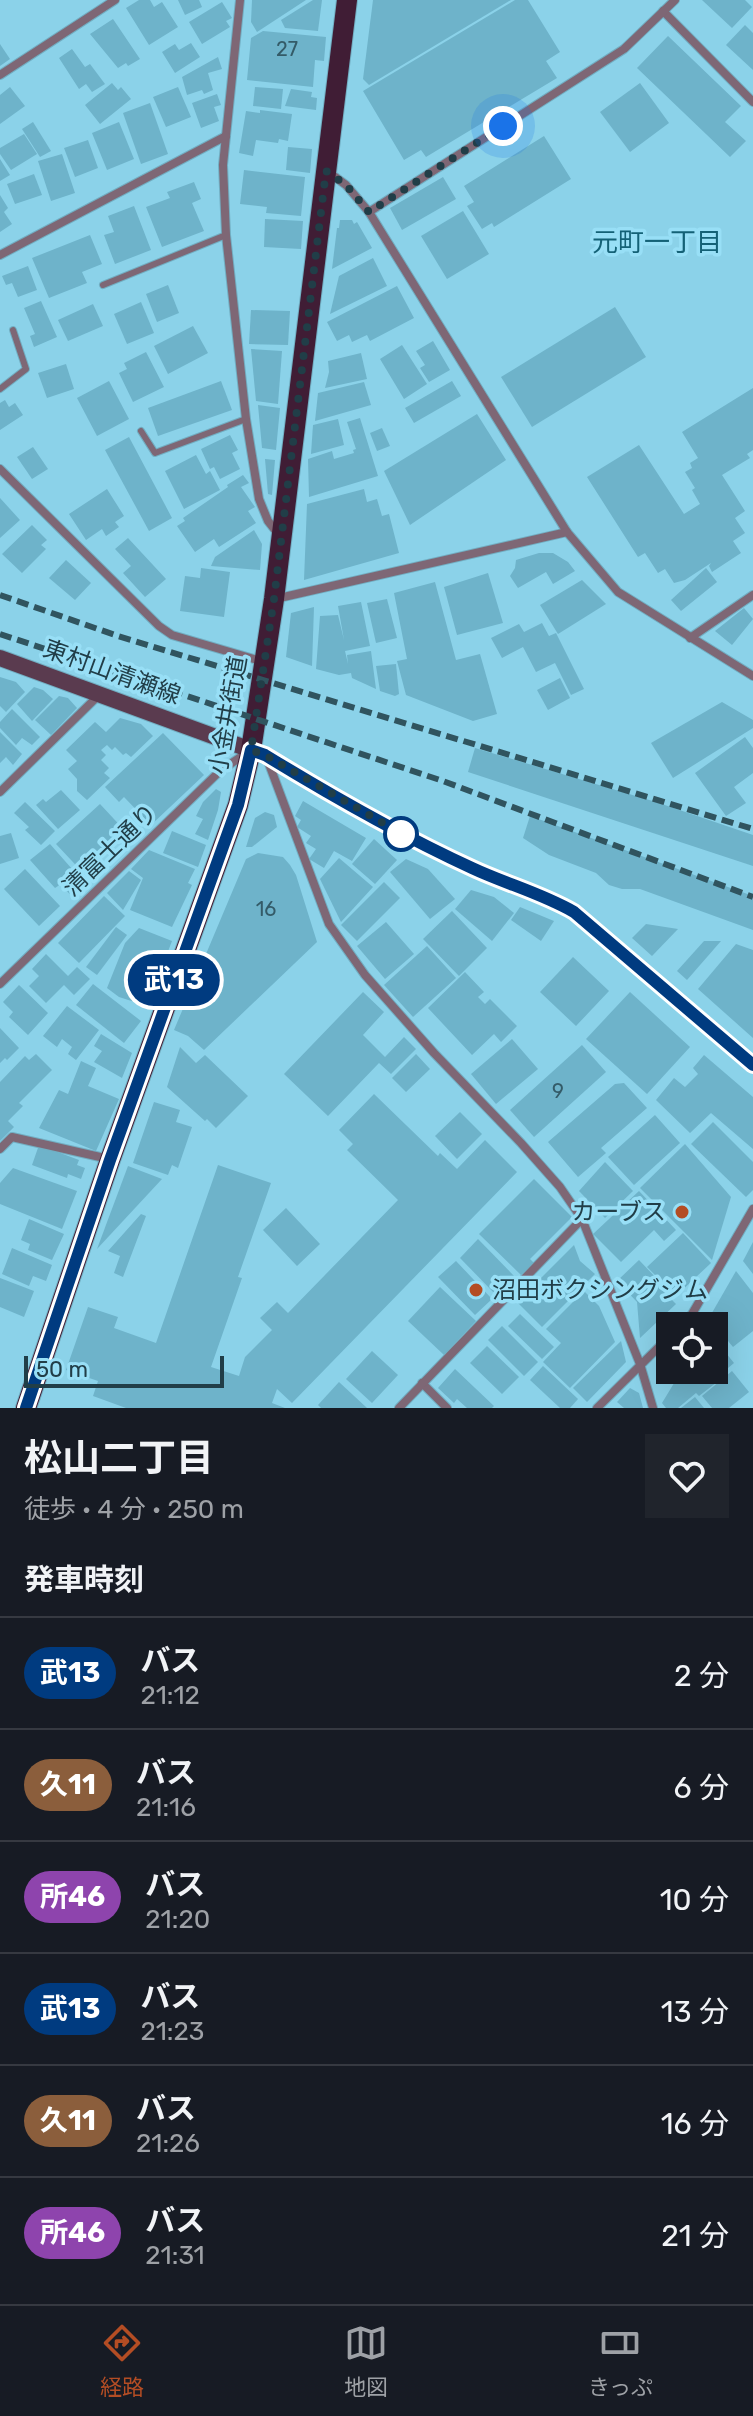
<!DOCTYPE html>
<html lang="ja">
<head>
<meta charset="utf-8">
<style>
  :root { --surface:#171b24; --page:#20242c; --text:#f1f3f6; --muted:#9ea1a6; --line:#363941; --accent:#b44d24 }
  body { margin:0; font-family:Rubik,"Noto Sans JP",sans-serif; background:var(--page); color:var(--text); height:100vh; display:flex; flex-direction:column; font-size:30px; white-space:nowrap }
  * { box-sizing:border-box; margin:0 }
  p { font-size:26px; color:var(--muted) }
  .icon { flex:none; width:44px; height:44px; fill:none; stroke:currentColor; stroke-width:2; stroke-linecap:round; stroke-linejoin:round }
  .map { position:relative; height:1408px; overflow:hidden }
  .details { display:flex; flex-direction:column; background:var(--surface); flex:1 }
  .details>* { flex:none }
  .badge { padding:0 16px; border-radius:26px; font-size:28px; line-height:52px }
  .fabs { position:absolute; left:656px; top:1312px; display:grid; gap:16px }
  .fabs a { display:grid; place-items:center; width:72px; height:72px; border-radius:0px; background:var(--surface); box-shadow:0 8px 32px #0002; font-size:40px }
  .scale { position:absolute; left:24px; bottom:20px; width:200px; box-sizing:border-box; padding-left:8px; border:4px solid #213e48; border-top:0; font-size:22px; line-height:28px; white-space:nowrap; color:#213e48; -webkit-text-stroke:6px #98dff6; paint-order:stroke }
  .you { position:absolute; width:40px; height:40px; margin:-20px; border:6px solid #fff; border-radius:50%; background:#1a73e8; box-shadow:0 0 0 12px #1a73e833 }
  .map>.badge { position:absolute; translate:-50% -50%; box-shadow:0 0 0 4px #fff }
  h2 { padding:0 24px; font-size:30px; line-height:72px }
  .round { display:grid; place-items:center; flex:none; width:84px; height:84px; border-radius:0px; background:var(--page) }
  .head { display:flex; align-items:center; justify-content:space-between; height:136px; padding:0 24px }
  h1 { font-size:38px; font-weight:700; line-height:60px }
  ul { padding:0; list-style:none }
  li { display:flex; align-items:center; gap:24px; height:112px; padding:0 24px; border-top:2px solid var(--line) }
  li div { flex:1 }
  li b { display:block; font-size:30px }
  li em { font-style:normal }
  li .badge { min-width:88px; font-weight:700; text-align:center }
  .tab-bar { display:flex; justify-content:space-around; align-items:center; height:112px; border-top:2px solid var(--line); background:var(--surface); font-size:22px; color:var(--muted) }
  .tab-bar a { display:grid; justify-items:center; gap:4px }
  .tab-bar .on { color:var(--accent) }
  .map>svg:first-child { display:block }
  .building { fill:#6eb3ca }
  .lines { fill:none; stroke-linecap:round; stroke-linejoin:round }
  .service-casing { stroke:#72aec2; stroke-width:8 }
  .minor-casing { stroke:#72aec2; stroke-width:10 }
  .secondary-casing { stroke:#72aec2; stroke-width:18 }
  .primary-casing { stroke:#72aec2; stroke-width:22 }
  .service { stroke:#7e6775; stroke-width:6 }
  .minor { stroke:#7e6775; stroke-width:8 }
  .secondary { stroke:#5a3b4f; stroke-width:16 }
  .primary { stroke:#401d35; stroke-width:20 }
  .rail { stroke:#30545f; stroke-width:6; stroke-dasharray:12 6; stroke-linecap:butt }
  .line-casing { stroke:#fff; stroke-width:18 }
  .line { stroke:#003b80; stroke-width:12 }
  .walk { stroke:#213e48; stroke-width:8; stroke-dasharray:0 14.4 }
  .stop-dot { fill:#fff; stroke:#003b80; stroke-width:4 }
  .poi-dot { fill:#b44d24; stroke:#98dff6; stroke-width:3 }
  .labels { text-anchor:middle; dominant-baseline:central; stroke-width:7; stroke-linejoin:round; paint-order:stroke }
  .number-label { font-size:20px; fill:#345b68 }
  .street-label { font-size:24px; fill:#213e48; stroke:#98dff6 }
  .poi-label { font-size:24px; fill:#213e48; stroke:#98dff6; text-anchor:end }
  .neighbourhood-label { font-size:26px; fill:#146176; stroke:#98dff6 }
</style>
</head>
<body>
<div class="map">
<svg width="753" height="1408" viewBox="0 0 753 1408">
  <rect width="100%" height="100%" fill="#8bd2e9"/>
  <g class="building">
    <polygon points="139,0 150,0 154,7 162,2 178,27 149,45 126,8"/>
    <polygon points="178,0 199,0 202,7 185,15"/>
    <polygon points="252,0 306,0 257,32 251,22"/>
    <polygon points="313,0 322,0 318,31 285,28 281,20"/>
    <polygon points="373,0 511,0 369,85 363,79"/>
    <polygon points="515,0 528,0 560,52 546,61 557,78 426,157 421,150 404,160 363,91"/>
    <polygon points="702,0 745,0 752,7 732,28"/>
    <polygon points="222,2 232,18 226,21 230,27 202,44 189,22"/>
    <polygon points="113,19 140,59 128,66 126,63 118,68 90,34"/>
    <polygon points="745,25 753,33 753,70 726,45"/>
    <polygon points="263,31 326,37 324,61 315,60 313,87 247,80 251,38"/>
    <polygon points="668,36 741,106 725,122 746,141 730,157 637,68"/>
    <polygon points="191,43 200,57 175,73 162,52 175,44 179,50"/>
    <polygon points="0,44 10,59 0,66"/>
    <polygon points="72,49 85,67 90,64 105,84 92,92 86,84 79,89 59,58"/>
    <polygon points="218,57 222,69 208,73 213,90 204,94 202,90 187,95 182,77"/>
    <polygon points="112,83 118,90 121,87 131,99 100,124 85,105"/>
    <polygon points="640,83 669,123 630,152 600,112"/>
    <polygon points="10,87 25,106 0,124 0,95"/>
    <polygon points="178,87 191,117 166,127 153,97"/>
    <polygon points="255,87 283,89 281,109 253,106"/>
    <polygon points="291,89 312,92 311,97 317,98 316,110 285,106"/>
    <polygon points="217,94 221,105 214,107 219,121 201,128 192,103"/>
    <polygon points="150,103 168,154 141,164 123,113"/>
    <polygon points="260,110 292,114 288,141 279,139 278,143 256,140 253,156 239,153 246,111 260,113"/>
    <polygon points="33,122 51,151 40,157 22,129"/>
    <polygon points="119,122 134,159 107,170 92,133"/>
    <polygon points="24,134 37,154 11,170 0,154 0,148"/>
    <polygon points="544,136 571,179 494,227 492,223 482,229 467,206 474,202 464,186"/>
    <polygon points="88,140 98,168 75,177 64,148"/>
    <polygon points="288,147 312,149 310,173 286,170"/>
    <polygon points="62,154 75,193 51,201 38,161"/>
    <polygon points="0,159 10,175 0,181"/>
    <polygon points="244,170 305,177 301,216 266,213 267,207 240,204"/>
    <polygon points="34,174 42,195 15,204 7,184"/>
    <polygon points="443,177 456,199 402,230 390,208"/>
    <polygon points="194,182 201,199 192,203 204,231 162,247 146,207 170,198 167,192"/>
    <polygon points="0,195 8,208 4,212 12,224 0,232"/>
    <polygon points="134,206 151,250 115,264 104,235 114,232 108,216"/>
    <polygon points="463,211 489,254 447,279 421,236"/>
    <polygon points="265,219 303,221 301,249 264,247"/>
    <polygon points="340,220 352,220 354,224 357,222 372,248 332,269 337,228 339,228"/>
    <polygon points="90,235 102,264 82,272 87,283 49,298 32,258"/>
    <polygon points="373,258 387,286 330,314 339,276"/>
    <polygon points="28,266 37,290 18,297 12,283 6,285 2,276"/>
    <polygon points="168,285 179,313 157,322 146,294"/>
    <polygon points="397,286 414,318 370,341 367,335 352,342 349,335 337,341 327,322"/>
    <polygon points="41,301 57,337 34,347 30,336 35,334 24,308"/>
    <polygon points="141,302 154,333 127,344 114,314"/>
    <polygon points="93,304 103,326 68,341 58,320"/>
    <polygon points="615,307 646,357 532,427 501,377"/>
    <polygon points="251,310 290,311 288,345 249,344"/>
    <polygon points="193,326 208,353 168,374 154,346"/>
    <polygon points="433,341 450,370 429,382 420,368 425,365 416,351"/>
    <polygon points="402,345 427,384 404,399 380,359"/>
    <polygon points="251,349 282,351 278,404 256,401"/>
    <polygon points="146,352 164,387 133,402 119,373 127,369 124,363"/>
    <polygon points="361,353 367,379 325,388 329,372 328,361"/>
    <polygon points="66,364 74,389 47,398 38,373"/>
    <polygon points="109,381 129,419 97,436 77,398"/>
    <polygon points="221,381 232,410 158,436 148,408"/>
    <polygon points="452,381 461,396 414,423 405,408"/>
    <polygon points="364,382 371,405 315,421 318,393"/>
    <polygon points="753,388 753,450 747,454 750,458 722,475 745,511 735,518 745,533 733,541 741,553 712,572 709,566 711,563 685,580 674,583 665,569 658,573 645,553 638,557 587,477 639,445 684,514 700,504 692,490 695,488 685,472 692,468 690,463 698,458 682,432"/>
    <polygon points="5,400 9,407 15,403 23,415 0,430 0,403"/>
    <polygon points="258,405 280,408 276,450 262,448"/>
    <polygon points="477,414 506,460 410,525 384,471"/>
    <polygon points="360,418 378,476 309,497 308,459 332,451 334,459 354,453 353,450 356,449 347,422"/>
    <polygon points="338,419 344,445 311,454 313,425"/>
    <polygon points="382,428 390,446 377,451 370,433"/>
    <polygon points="230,435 238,450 232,453 240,469 220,479 214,467 210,469 201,449"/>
    <polygon points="129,437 172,518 149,531 105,450"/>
    <polygon points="33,447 48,469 32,479 17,457"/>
    <polygon points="196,455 206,474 210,471 220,490 184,509 165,471"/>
    <polygon points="265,459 275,460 272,495 268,494"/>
    <polygon points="243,475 249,483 241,487 255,507 248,511 256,523 219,547 214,539 195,552 177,526 185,521 183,518 228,487 227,485"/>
    <polygon points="107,489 124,516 115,522 119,527 106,536 102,529 86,540 69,514"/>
    <polygon points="364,489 367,502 377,499 382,516 389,514 399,553 304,580 307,504"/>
    <polygon points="0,498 20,520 0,538"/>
    <polygon points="32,525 47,540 41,545 46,549 22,573 2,554"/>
    <polygon points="254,530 262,544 260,570 211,566 215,557"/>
    <polygon points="128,538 166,579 145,597 123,573 131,566 115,549"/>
    <polygon points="539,553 553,553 568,562 575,571 553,584 546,572 518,588 510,576 515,568 516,560"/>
    <polygon points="66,560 91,583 75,600 49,578"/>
    <polygon points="201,568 230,572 224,617 180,611 185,576 200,578"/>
    <polygon points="706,568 717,582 681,611 671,600"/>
    <polygon points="488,573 503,623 457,635 444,587"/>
    <polygon points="582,580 606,604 558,634 540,605"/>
    <polygon points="435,582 456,660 480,654 497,714 473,721 406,695 397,661 407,659 394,593"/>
    <polygon points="387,599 397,638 376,643 367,603"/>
    <polygon points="361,602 370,646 345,651 348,664 347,655 371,651 376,689 352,678 351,673 339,675 316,669 320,616 338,615 344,640 338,606"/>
    <polygon points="314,607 312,666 286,657 291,613"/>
    <polygon points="744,608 753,619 732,645 715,631"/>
    <polygon points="542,623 549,636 556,633 584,689 571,695 555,663 536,672 523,647 502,658 491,638 519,624 524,632"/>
    <polygon points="396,664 399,694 395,696 380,691 376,666"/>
    <polygon points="0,677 16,682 25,692 6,712 0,706"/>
    <polygon points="560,678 570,698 548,710 537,690"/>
    <polygon points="34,687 43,690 53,699 32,721 17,704"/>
    <polygon points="59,696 68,698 77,708 51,735 35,720"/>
    <polygon points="722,702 753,720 753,728 673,778 651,743"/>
    <polygon points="12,709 40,737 32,745 22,738 16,745 0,728 0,722"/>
    <polygon points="120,718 141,724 153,736 131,757 126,753 123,755 115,747 112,750 107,745 101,750 106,755 101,760 109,768 104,773 110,778 87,800 77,791 77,779 68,769 77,761 66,750 95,722 106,732"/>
    <polygon points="0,732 22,754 13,765 6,757 0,763"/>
    <polygon points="163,733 204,775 151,825 124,797 119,802 105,787"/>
    <polygon points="745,737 753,748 753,773 734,787 746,803 726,816 695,773"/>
    <polygon points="475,748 656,802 753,835 753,866 468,772"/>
    <polygon points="216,789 221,792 218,810 208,840 195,834 203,819 196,816 203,802"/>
    <polygon points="61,790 80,810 58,829 36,805 43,799 46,802"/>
    <polygon points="303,801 366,838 352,861 334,851 324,868 309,859 316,849 306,843 311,836 297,827 301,820 295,816"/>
    <polygon points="25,802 55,831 41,845 25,830 29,827 14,813"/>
    <polygon points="100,804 127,833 99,858 103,862 87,877 56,844"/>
    <polygon points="265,812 274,815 277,827 252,847 246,847 255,818"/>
    <polygon points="530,816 753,896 753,930 640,889 622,889 609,885 596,873 549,855 523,838"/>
    <polygon points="172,831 206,845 198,867 163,853"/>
    <polygon points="11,833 19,858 0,864 0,836"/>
    <polygon points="374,839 397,860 375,884 352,864"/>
    <polygon points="50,844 87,886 73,898 61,884 55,888 30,860"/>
    <polygon points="149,850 195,869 188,883 192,885 172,927 130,910 143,878 131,869"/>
    <polygon points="258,853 283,857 290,865 296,875 317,942 204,1050 188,1036 174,1030 246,859"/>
    <polygon points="339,858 373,887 341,922 320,879"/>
    <polygon points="406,859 428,869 455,899 430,919 390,872"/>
    <polygon points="25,869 60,906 39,926 4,889"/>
    <polygon points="129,871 141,880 123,910 107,893"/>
    <polygon points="384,882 400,898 357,941 341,925"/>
    <polygon points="471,890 494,897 514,913 492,941 455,909"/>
    <polygon points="104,896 125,916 79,963 58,943"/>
    <polygon points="520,907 554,921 541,941 511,920"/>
    <polygon points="452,911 487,948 459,976 423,939"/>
    <polygon points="386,922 414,954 385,979 357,946"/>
    <polygon points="646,924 678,929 652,956 632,938"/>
    <polygon points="116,927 127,935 97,975 86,967"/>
    <polygon points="139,928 172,941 147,1006 119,997 107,988 125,943"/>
    <polygon points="704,941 721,941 687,980 677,971"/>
    <polygon points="736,944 753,950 753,1038 698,989"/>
    <polygon points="427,946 456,978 413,1017 384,985"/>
    <polygon points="46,954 68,976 77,967 90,979 74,995 64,985 46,1003 29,986 39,976 32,969"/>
    <polygon points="573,957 609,991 576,1026 540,992"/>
    <polygon points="465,972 484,992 478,997 485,1004 490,999 517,1026 501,1042 494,1034 472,1055 428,1008"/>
    <polygon points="93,984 141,1021 124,1043 76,1005"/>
    <polygon points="19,985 48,1013 28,1035 9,1017 13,1012 3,1002"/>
    <polygon points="363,992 384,1012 363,1035 385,1057 404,1037 416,1049 391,1074 379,1063 328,1116 284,1074"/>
    <polygon points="630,992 690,1047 647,1094 586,1039"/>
    <polygon points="67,1006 99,1030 76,1060 68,1054 72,1047 62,1039 57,1047 43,1036"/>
    <polygon points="0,1028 19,1048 7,1060 5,1058 0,1063"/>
    <polygon points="101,1034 132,1053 122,1078 94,1062 102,1051 94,1046"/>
    <polygon points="512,1039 538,1069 496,1104 471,1074"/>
    <polygon points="582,1045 606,1072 534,1137 510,1110"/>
    <polygon points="180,1047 196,1063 205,1055 248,1096 216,1128 207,1119 205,1121 167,1087"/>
    <polygon points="36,1054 52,1070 19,1103 23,1106 8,1121 14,1127 0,1141 0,1082 25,1056 29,1060"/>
    <polygon points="416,1054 430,1069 406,1092 392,1078"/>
    <polygon points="704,1055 753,1097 753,1149 711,1113 690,1133 656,1100 674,1078 685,1087 698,1074 693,1068"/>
    <polygon points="81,1061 96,1068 88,1086 119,1099 96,1151 39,1128 59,1090 68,1094"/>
    <polygon points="624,1083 647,1108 601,1148 606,1153 578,1177 548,1142 615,1084"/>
    <polygon points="374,1094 438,1156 440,1153 457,1169 485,1140 517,1172 292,1403 277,1389 272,1403 285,1408 126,1408 93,1396 98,1381 66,1370 88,1307 118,1317 114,1328 156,1343 218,1165 271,1183 238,1277 242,1278 211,1367 239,1376 245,1357 272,1330 260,1318 277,1302 288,1313 398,1200 347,1150 353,1144 339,1130"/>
    <polygon points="154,1102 180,1110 176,1122 192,1127 178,1168 172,1165 168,1175 133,1163"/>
    <polygon points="460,1112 482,1134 457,1159 435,1136"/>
    <polygon points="655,1115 680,1143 634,1185 608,1157"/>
    <polygon points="713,1122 753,1162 753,1190 746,1197 691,1144"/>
    <polygon points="685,1144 731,1197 712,1260 640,1188"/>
    <polygon points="39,1145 79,1160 77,1165 85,1168 81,1179 68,1174 67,1178 32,1165"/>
    <polygon points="605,1162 633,1191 605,1218 579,1191"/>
    <polygon points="128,1166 162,1179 97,1249"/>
    <polygon points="13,1168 77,1191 62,1229 0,1204 0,1183"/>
    <polygon points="534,1179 572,1217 530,1259 534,1263 521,1275 479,1234"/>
    <polygon points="639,1191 676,1230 664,1241 654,1230 621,1262 593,1234"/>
    <polygon points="286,1208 320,1244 297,1266 263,1230"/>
    <polygon points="141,1214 146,1216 123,1277 114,1273 120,1256 108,1251"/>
    <polygon points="29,1219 64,1234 52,1260 28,1250 30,1244 21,1240"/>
    <polygon points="683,1233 711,1263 676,1296 647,1267"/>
    <polygon points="478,1239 515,1277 496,1295 460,1258"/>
    <polygon points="753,1242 753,1274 743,1261"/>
    <polygon points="574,1245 580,1261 595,1274 542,1327 517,1302"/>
    <polygon points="12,1248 52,1265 46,1281 33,1276 29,1286 2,1274"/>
    <polygon points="639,1260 659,1281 656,1284 676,1304 640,1338 637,1302 617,1281"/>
    <polygon points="456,1261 492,1299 475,1315 438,1277"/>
    <polygon points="736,1271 753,1293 753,1331 733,1347 709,1318"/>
    <polygon points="0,1278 34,1291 24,1317 0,1307"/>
    <polygon points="440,1287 476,1321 444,1355 408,1321"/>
    <polygon points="584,1291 599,1306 615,1342 570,1388 543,1362 561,1343 546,1329"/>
    <polygon points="520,1314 554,1347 542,1359 508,1326"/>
    <polygon points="502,1326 538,1362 524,1376 488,1340"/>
    <polygon points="714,1338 734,1363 715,1379 717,1382 699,1396 696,1393 678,1408 666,1408 662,1403 682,1370 714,1370"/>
    <polygon points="621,1341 626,1362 587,1402 573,1388"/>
    <polygon points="487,1346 519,1377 502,1394 470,1363"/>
    <polygon points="372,1351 398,1375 372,1403 346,1379"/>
    <polygon points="543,1366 578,1399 570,1408 560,1408 530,1380"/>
    <polygon points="455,1369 494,1406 492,1408 467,1408 457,1399 454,1403 438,1388"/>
    <polygon points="732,1371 749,1392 729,1408 712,1408 702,1396"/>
    <polygon points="339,1382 367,1408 321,1408 318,1405"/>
    <polygon points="630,1388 639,1393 643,1408 624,1408 617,1402"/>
    <polygon points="695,1397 704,1408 681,1408"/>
  </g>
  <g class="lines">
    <defs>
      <g id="service">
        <polyline points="103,285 226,235"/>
        <polyline points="0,389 26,369 13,330"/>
        <polyline points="141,431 155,453 246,419"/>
      </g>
      <g id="minor">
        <polyline points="240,0 223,165 226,235 246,419 259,499 268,521 279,535"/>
        <polyline points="663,11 753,102"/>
        <polyline points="0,75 115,0"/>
        <polyline points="327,171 346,185 369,212 567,532 618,592 753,676"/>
        <polyline points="369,212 624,49 675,0"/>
        <polyline points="0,255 226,136"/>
        <polyline points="0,469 159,626 172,635 264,662"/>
        <polyline points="275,599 567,532"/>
        <polyline points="690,638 753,595"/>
        <polyline points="266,756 329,924 365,975 434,1053 521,1143 560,1187 582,1219 640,1364 653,1408"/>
        <polyline points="0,792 99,695"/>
        <path d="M0,984L220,771L251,750L265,755C333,796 400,835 472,868C506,884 541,892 574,912L753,1065"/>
        <polyline points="0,1149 12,1137 109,1159"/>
        <polyline points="680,1326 692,1314 753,1209"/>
        <polyline points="422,1383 447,1408"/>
        <polyline points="399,1408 582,1219"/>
        <polyline points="597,1408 670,1336"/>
      </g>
      <polyline id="secondary" points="0,658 251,750"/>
      <polyline id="primary" points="26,1408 110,1160 238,805 251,750 274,599 347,0"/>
    </defs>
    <use href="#service" class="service-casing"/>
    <use href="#minor" class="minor-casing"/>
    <use href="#secondary" class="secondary-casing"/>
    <use href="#primary" class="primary-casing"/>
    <use href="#service" class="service"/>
    <use href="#minor" class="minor"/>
    <use href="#secondary" class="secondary"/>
    <use href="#primary" class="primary"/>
    <g class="rail">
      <polyline points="0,595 118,636 753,829"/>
      <polyline points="0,634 443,781 753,897"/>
    </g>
  </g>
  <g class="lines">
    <defs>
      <path id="line" d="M26,1408L110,1160L238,805L251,750L265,755C332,796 400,835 472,868C506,884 541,893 574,912L753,1065"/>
    </defs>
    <use href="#line" class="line-casing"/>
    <use href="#line" class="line"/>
    <polyline class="walk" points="401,834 404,835 265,755 251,750 274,599 326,171 346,185 369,212 503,126"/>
  </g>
  <circle class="stop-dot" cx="401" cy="834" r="16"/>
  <g class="poi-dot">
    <circle cx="682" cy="1212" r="8"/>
    <circle cx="476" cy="1290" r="8"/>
  </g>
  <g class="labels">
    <g class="number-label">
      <text x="287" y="49">27</text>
      <text x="266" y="909">16</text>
      <text x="558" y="1091">9</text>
    </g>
    <g class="street-label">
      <text transform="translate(112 672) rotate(20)">東村山清瀬線</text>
      <text transform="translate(228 715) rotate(-80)">小金井街道</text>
      <text transform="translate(110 850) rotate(-44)">清富士通り</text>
    </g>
    <g class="poi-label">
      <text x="666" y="1212">カーブス</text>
      <text x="492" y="1290" text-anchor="start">沼田ボクシングジム</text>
    </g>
    <g class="neighbourhood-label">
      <text x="657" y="242">元町一丁目</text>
    </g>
  </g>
</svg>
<div class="fabs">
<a><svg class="icon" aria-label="locate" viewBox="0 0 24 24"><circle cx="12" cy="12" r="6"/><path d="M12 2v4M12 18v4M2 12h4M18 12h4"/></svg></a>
</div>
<div class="scale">50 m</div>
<div class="you" style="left:503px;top:126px"></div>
<b class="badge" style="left:174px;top:980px;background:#003b80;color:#fff">武13</b>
</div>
<section class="details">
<div class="head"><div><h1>松山二丁目</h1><p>徒歩 · 4 分 · 250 m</p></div><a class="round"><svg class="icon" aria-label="heart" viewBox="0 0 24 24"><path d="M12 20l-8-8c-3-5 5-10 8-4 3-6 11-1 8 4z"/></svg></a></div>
<h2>発車時刻</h2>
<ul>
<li><span class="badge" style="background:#003b80;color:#fff">武13</span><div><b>バス</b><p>21:12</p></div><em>2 分</em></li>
<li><span class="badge" style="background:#8b5e3c;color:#fff">久11</span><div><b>バス</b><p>21:16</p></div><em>6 分</em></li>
<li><span class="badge" style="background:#8e44ad;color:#fff">所46</span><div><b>バス</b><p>21:20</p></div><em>10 分</em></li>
<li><span class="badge" style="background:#003b80;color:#fff">武13</span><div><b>バス</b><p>21:23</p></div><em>13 分</em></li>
<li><span class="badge" style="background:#8b5e3c;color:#fff">久11</span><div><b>バス</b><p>21:26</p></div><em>16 分</em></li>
<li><span class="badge" style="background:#8e44ad;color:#fff">所46</span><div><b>バス</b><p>21:31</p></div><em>21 分</em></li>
</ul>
</section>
<nav class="tab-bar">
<a class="on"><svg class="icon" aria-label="directions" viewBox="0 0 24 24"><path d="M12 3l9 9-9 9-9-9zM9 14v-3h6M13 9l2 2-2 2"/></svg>経路</a>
<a><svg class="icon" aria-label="map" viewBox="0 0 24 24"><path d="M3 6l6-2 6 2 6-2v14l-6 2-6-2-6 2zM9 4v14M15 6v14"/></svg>地図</a>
<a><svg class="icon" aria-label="tickets" viewBox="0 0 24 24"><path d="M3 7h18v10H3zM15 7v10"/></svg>きっぷ</a>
</nav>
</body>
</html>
